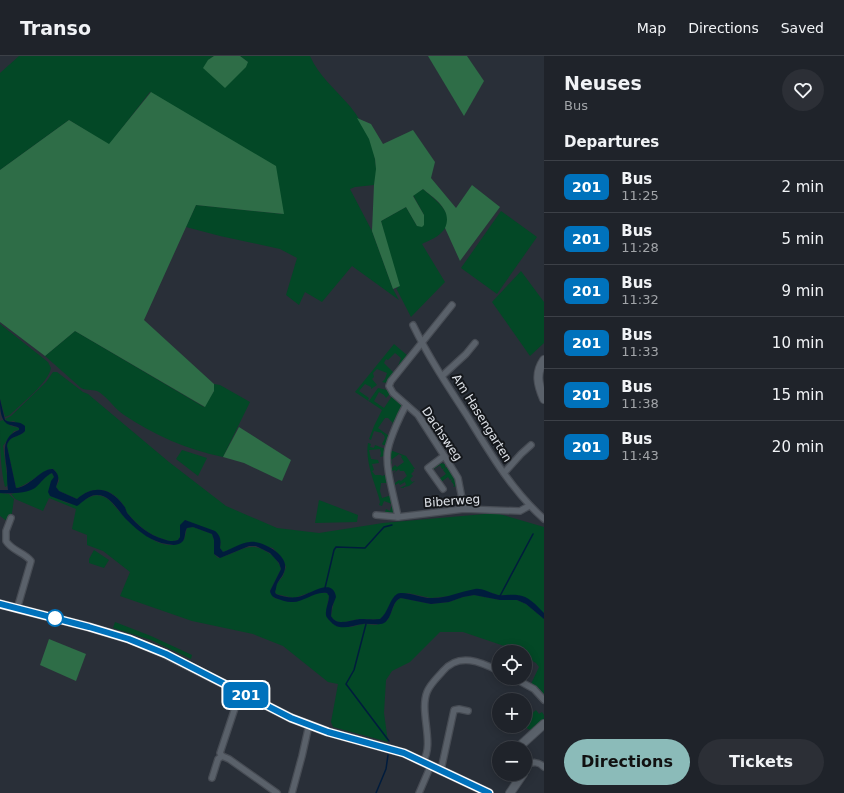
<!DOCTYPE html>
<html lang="en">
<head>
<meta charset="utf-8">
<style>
  :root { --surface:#1f232a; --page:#2c2f36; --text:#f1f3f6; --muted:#a1a4a8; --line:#3c4047; --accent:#8bbbb9 }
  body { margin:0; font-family:"DejaVu Sans",sans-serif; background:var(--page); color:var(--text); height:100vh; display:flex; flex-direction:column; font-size:15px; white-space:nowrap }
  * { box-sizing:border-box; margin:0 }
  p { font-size:13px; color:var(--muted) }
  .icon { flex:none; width:22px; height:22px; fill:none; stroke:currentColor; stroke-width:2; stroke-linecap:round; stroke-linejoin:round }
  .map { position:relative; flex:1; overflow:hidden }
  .panel { display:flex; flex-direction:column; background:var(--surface); width:300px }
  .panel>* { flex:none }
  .badge { padding:0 8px; border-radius:6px; font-size:14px; line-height:26px }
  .fabs { position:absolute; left:492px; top:589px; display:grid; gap:8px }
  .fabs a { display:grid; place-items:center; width:40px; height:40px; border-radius:50%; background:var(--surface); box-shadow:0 2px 10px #0003,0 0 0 1px var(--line); font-size:20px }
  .map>.badge { position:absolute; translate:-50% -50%; box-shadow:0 0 0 2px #fff }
  h2 { padding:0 20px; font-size:15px; line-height:36px }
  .round { display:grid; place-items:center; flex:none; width:42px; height:42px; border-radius:21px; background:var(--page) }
  .head { display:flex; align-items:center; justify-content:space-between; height:68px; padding:0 20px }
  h1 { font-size:19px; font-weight:700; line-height:30px }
  .action { display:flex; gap:8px; margin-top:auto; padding:8px 20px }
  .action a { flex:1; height:46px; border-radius:24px; background:var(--accent); color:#111; font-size:16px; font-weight:700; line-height:46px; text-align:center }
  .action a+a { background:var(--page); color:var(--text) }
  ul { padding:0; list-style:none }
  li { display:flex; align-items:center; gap:12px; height:52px; padding:0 20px; border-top:1px solid var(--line) }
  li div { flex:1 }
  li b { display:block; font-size:15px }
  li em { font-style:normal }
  li .badge { min-width:44px; font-weight:700; text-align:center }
  header { display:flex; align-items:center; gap:24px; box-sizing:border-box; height:56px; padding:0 20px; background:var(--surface); border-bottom:1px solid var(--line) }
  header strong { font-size:19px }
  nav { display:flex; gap:22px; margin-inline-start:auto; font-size:14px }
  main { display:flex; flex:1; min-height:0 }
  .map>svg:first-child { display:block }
  .green { fill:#034826 }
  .forest { fill:#2e6d47 }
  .water { fill:#001c3d }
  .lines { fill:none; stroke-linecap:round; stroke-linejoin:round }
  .stream { stroke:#001c3d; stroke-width:1.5 }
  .street-casing { stroke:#474c54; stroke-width:8 }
  .secondary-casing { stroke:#474c54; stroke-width:10 }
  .street { stroke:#5a616a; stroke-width:5.5 }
  .secondary { stroke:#5a616a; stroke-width:8 }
  .line-casing { stroke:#fff; stroke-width:9 }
  .line { stroke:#0072bc; stroke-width:6 }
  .stop-dot { fill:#fff; stroke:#0072bc; stroke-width:2 }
  .labels { text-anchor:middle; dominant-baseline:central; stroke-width:4; stroke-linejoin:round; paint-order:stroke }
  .street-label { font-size:12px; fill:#dfe3e9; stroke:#14171b }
</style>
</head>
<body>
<header>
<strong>Transo</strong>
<nav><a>Map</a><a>Directions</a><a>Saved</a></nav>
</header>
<main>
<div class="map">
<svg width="544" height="737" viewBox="0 0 544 737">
  <rect width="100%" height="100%" fill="#292f38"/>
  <g class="green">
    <path d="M19,0H214L208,4L248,6L240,0H310C319,20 334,32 348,48C362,64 375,89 376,111C377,117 375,123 374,129L355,131L350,133L372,175L393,233L399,244L352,210L322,246L305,236L299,249L286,239L297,202L280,193L220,180L186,171L196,149L283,158L150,36L109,89L69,64L0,114V17Z"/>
    <path d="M423,133C435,144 460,160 441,177C436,182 428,185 422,188L445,226L411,261L396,232H398L381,165L406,151L417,170L424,159L413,139Z"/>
    <polygon points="501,155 537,181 497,238 461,212"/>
    <polygon points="521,215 544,246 544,287 530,300 492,246"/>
    <path d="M0,268L48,306L51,312C49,326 21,348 10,359L5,361L0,343Z"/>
    <path d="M75,275L204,351L214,335V328L220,329L250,346L223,401C188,394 154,379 124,359C115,353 108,342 99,336C94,333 87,335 81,332L45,300Z"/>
    <polygon points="394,288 408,300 397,313 401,302 395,297 388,304 386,303 384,307 394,317 387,327 382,326 385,323 387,317 377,313 373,317 374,321 372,323 377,329 371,333 371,331 365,328 359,335 369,342 368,344 369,345 378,332 387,334 390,338 386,342 384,339 379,336 374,345 384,352 392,340 400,347 402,349 393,371 392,369 393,367 388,362 385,362 378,372 389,380 386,389 383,389 382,388 385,382 384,379 382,378 382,377 374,375 371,384 369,383 374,370 382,354 355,336"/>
    <path d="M53,316H57L83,336L88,338L169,406L226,450L277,472L319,477L383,467L496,457L544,471V557L518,539H498L478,533L451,540L431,542L408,537L394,541L385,558L380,563C373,564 367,563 360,563C350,564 337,571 331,560L334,545L326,531L294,542L276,538L275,536L276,529L283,520L286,511L282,502L273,492L250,486L223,496L220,492C223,474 210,474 197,469C193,468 189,466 185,464L180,472V481L178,484C173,486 168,485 163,483C149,479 138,469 128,458C126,456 126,453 124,450C112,432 94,428 77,443L59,435L56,431L59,425C58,421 57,415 53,413C47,411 26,431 16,432L7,390C9,379 19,382 25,375L14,365L8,366L5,363L11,360L46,326Z"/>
    <path d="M3,364L11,370L19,372V374L14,375L3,390L8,427L7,430L5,431C0,411 0,386 0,365Z"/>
    <path d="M368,387L371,388L370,391L374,392L375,389L385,393L384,400L380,401L381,397L380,393L369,394L371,403L378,404L379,407L372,408L374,414L372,415L375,419H381L382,420L388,418L391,436H389L387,427H381L380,435L382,442L392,439L395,453L393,457L385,456L386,453L390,455L392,448L384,445L382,450L379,449L377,455L380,446L379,442C374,425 365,405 368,387Z"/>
    <polygon points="182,394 207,402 198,420 176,403"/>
    <polygon points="390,394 406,400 415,413 413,413 414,415 411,418 413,420 410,423 412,426 415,425 409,430 404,431 404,432 400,432 406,429 405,426 400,429 399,427 395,429 395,427 399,424 401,425 407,420 404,415 400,415 399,413 393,418 396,415 395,414 392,415 392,412 395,409 397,411 404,406 401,401 402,400 399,398 391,404 392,407 391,408"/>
    <polygon points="440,407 445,408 445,412 448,410 454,421 455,422 453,423 455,423 457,430 453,431 454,429 451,425 453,423 450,424 448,421 441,426 439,423 446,418 443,414 445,412 442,413 440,409 434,413 433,412"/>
    <path d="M52,417L54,421L52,441C59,442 66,448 72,448C83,449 90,436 101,440C110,442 113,449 119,455C129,467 155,491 172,489C176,489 180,486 184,484L187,472L193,471L212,478L214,484V498L218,502C236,499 247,484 265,495C273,499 278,504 281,513L270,535L274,542L290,546H294L318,537H327L329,540L327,551L329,564L336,570L351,571L363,568L376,569L388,564L396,545L401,542L431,548L449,546L463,541L474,539L500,544H517L526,548L544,563V641L540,637L541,634L534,630L533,631L530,630L539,611L536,607L527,602L528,598L463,576H440L410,606L392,615L386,624L384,657L388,686L333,671L331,666L338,628L328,626L283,590L253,578L192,565L120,540L130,516L103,495L87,489V479L72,473L76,453L49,442L43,455L15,443L11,438L34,432L48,419Z"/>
    <polygon points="0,437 9,438 14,443 12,457 8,466 0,460"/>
    <polygon points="319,444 358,459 357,466 315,467"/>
    <polygon points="94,494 109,504 104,512 89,507 89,503"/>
    <polygon points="115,566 151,580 192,599 191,603 151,584 113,572"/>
    <polygon points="536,654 539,658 542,656 544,659 544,665 532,675 523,670 525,670 525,664"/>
  </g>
  <g class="forest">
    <polygon points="214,0 240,0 248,6 246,11 225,32 203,12 208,4"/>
    <polygon points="428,0 467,0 484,25 464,60"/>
    <polygon points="151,36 276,110 284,158 196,149 144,264 214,328 214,335 205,351 75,275 45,300 0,266 0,114 69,64 109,88"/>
    <path d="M357,62L371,68L383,88L413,74L435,106L431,122L456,152L472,129L500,151L460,205L445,172C453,154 435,143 423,133L413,140L424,159V169L422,171L417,170L406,151L381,165L400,230L393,233L372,175L374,129L376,113L375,103L369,83Z"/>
    <polygon points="239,371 291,404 282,425 244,407 223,401"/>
    <polygon points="49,583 86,598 76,625 40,609"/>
  </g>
  <path class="water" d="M0,343L5,364C12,368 19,364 25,370V375C19,382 9,379 7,390L16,432C30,431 41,412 53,413C60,419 59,423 56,431L59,435L77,443C94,428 111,432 124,450C126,452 126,456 128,458C137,469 149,479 163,483C168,485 173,486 178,484L180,481V469L185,464L215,475C221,480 221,485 220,492L223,496C232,493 240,487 250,486C261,484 287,498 285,511C285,518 280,522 277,528C276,531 276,534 275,536L276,538C283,541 291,542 298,541C309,539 333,520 336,541L332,551L331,560C337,571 350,564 360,563C367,563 373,564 380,563C388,557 390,542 397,538C403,534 422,542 430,542C445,543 459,536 475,533C483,532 490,537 498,539C504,540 511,538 517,539C529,540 536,549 544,557V563L526,548L517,544H500L474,539L463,541L449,546L431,548L401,542C391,545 393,562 384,567C378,570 370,567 363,568C352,569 340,576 331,566C329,564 326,561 326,559C325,553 329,546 329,540L327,537C313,535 304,547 291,546C286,546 282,544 278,543C274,542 271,540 270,535L281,513L279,507L270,497L256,490H249L220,502L214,498V484L212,478L193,471L187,472C184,476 186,483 182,486C177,490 172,489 167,488C152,486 139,476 128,465C118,456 111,438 96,439C89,439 83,446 77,450L50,440L48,436L51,425L54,421L52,417C45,420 41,427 35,432C28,437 9,438 0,437V434H8C7,428 7,421 7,415C5,398 0,381 19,374V372C16,370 13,370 10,369C0,366 0,352 0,343Z"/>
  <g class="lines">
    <g class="stream">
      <polyline points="325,532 334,494 336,491 365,492 384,471 392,469"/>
      <polyline points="500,540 533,478"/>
      <polyline points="366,568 354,614 346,628 389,685"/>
      <polyline points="376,737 386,713 388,699"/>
    </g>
    <defs>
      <g id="street">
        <polyline points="452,249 391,325 389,330 393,337 418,359 445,401 458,422 464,453"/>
        <path d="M413,269C428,300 447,329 466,358C489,395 511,434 544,463"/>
        <polyline points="442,320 466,298 475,287"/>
        <polyline points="504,417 521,398 531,389"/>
        <polyline points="443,433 428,412 444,400"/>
        <polyline points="376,459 398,461 464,453 520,455 529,450"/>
        <path d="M398,461C395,443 384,410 388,393C391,380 400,360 406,349"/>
        <path d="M11,462L6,475V485C12,495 24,496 31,505L17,553"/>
        <polyline points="514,622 534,633 544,644"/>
        <polyline points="222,700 229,703 277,737"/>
        <path d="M423,705C435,688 419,656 427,636C430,628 438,621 443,615C459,596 481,606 499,615"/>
        <path d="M525,709C533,706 538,705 544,711"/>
        <polyline points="441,714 454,654 459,653 468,655"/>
        <polyline points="212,722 218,703 222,700 220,697 236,649"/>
        <polyline points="292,737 302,700 309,669"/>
        <polyline points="419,737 431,709"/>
      </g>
      <g id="secondary">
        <path d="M544,304C535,317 538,329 544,343"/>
        <polyline points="0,548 89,571 129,583 165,598 291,662 328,676 404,697 489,737"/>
        <polyline points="521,692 522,688 544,668"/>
        <polyline points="525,708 525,714"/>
        <polyline points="510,737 523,718"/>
      </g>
    </defs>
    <use href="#street" class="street-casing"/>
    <use href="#secondary" class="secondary-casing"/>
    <use href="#street" class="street"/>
    <use href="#secondary" class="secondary"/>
  </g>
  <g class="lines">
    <defs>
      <polyline id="line" points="0,548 89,571 129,583 166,598 291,662 328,676 404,697 489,737"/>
    </defs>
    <use href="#line" class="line-casing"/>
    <use href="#line" class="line"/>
  </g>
  <circle class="stop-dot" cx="55" cy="562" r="8"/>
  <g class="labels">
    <g class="street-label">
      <text transform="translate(482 362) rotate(58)">Am Hasengarten</text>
      <text transform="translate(442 378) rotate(56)">Dachsweg</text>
      <text transform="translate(452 445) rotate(-4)">Biberweg</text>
    </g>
  </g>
</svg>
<div class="fabs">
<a><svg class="icon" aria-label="locate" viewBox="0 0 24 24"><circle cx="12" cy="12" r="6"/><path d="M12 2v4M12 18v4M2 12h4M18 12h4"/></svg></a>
<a>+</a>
<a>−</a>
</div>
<b class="badge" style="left:246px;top:639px;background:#0072bc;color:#fff">201</b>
</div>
<section class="panel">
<div class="head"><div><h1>Neuses</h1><p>Bus</p></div><a class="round"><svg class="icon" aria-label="heart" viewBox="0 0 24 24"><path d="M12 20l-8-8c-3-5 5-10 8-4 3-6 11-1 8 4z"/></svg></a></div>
<h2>Departures</h2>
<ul>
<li><span class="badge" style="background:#0072bc;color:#fff">201</span><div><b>Bus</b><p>11:25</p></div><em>2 min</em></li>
<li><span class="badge" style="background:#0072bc;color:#fff">201</span><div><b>Bus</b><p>11:28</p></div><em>5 min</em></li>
<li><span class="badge" style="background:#0072bc;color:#fff">201</span><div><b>Bus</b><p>11:32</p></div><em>9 min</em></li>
<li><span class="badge" style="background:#0072bc;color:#fff">201</span><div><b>Bus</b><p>11:33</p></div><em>10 min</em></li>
<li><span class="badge" style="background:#0072bc;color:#fff">201</span><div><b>Bus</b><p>11:38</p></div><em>15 min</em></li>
<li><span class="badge" style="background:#0072bc;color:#fff">201</span><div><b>Bus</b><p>11:43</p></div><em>20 min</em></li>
</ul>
<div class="action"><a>Directions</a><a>Tickets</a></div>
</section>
</main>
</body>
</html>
